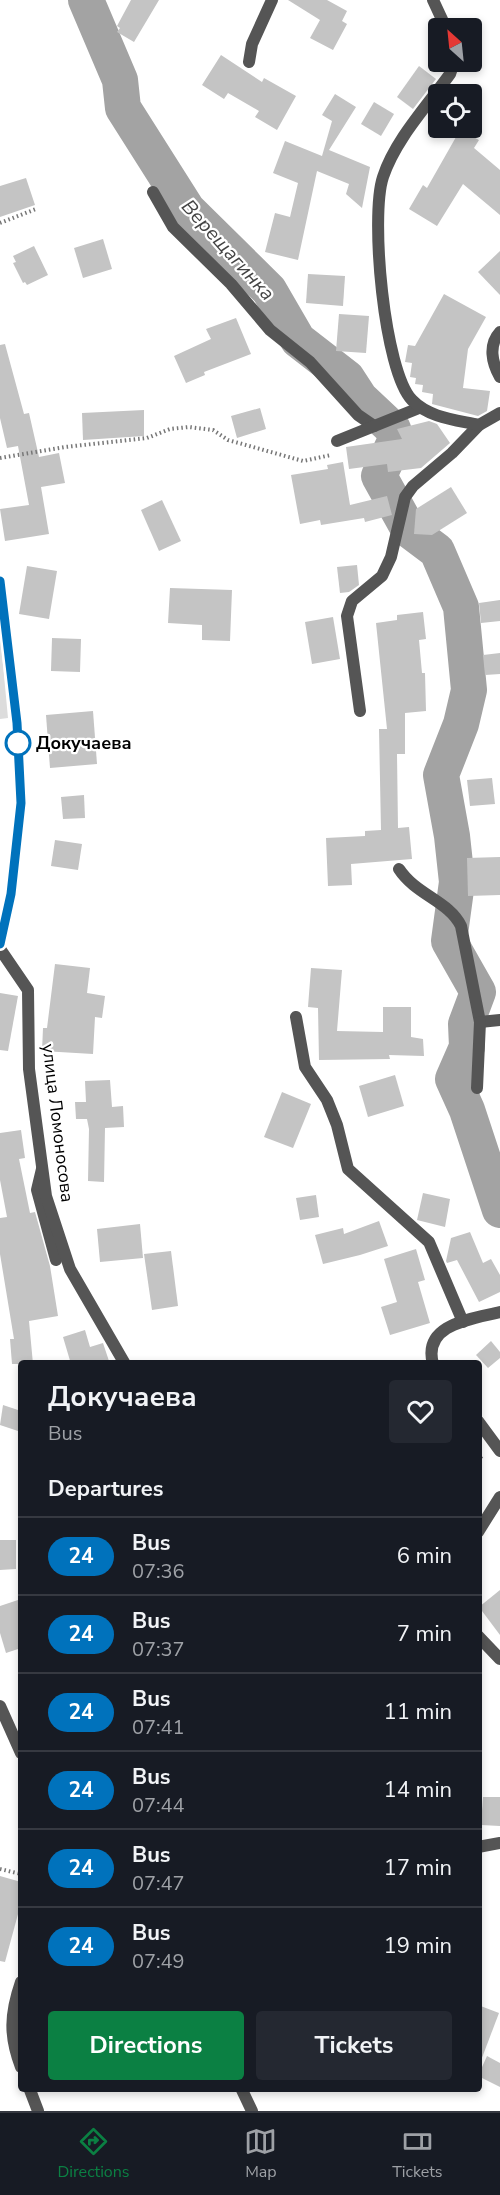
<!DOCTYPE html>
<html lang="en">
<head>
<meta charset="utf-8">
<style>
  :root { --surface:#171b24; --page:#242831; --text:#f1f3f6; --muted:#9ea1a6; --line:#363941; --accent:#0b8043 }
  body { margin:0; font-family:"Nunito Sans",sans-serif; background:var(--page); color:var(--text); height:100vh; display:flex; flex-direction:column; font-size:22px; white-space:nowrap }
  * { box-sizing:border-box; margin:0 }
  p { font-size:20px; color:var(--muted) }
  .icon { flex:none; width:33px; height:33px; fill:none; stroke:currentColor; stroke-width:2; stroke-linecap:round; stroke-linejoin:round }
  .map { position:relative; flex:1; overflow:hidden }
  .side { position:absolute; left:18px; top:1360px; width:464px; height:732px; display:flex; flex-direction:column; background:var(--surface); border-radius:6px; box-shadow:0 3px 9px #0003 }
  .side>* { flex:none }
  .badge { padding:0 12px; border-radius:20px; font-size:21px; line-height:39px }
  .needle { width:39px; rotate:333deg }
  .fabs { position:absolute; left:428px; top:18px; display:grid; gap:12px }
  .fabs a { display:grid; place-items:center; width:54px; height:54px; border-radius:6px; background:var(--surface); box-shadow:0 3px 9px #0003; font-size:30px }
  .map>.badge { position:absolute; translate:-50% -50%; box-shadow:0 0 0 3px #fff }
  h2 { padding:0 30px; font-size:22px; line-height:54px }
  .round { display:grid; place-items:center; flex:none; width:63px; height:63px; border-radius:6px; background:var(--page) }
  .head { display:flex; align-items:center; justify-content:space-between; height:102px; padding:0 30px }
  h1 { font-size:28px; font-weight:700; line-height:45px }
  .primary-button { display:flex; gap:12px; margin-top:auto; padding:12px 30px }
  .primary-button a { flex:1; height:69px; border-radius:6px; background:var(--accent); color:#fff; font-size:24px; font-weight:700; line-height:69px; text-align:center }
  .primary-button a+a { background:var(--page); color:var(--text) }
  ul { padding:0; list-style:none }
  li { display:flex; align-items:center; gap:18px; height:78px; padding:0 30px; border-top:2px solid var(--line) }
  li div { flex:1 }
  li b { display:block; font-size:22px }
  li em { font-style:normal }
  li .badge { min-width:66px; font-weight:700; text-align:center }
  .tab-bar { display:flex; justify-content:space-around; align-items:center; height:84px; border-top:2px solid var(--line); background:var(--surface); font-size:16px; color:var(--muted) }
  .tab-bar a { display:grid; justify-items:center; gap:3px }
  .tab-bar .current { color:var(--accent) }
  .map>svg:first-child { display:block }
  .green { fill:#dcdcdc }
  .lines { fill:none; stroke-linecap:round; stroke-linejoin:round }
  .river { stroke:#a3a3a3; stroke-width:36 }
  .building { fill:#c4c4c4 }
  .path { stroke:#777; stroke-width:4; stroke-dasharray:1.5 3; stroke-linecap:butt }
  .service { stroke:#555; stroke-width:12 }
  .minor { stroke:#555; stroke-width:12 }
  .tertiary { stroke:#555; stroke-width:12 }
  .line-casing { stroke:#fff; stroke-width:14 }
  .line { stroke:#0072bc; stroke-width:9 }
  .stop-dot { fill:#fff; stroke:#0072bc; stroke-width:3 }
  .labels { text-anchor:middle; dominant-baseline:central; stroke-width:4.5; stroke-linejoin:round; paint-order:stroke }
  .stop-label { font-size:18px; font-weight:bold; fill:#000; stroke:#fff; text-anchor:start }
  .street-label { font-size:18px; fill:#000; stroke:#fff }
  .water-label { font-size:20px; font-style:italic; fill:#444; stroke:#fff }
</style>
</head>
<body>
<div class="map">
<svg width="500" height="2111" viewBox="0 0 500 2111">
  <rect width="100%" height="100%" fill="#fff"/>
  <polygon class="green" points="0,633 8,718 0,719"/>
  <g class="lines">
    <polyline class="river" points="86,0 120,80 123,108 187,209 269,290 298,340 347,378 360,398 393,429 396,439 379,476 409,530 437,551 461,607 469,690 461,724 441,775 452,836 457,882 449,941 478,992 466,1024 467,1047 453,1079 467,1110 500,1210"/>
  </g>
  <g class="building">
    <polygon points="131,0 159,0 134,42 117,32 120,28 117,26"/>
    <polygon points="288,0 327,0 347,11 342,21 347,24 333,50 310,38 320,20"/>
    <polygon points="221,55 262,82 264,78 296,96 277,130 255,117 259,111 228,93 224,99 202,85"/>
    <polygon points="419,66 436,79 413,109 397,97"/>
    <polygon points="335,94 356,107 329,150 370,167 362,208 346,194 349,184 317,171 298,260 265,252 275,213 290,217 298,183 273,173 285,141 322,156 332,121 322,115"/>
    <polygon points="374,102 394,114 381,136 361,124"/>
    <polygon points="460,130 479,140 474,148 500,170 500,215 463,184 437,226 409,209 423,185 427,188"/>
    <polygon points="26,178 35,205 0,217 0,186"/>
    <polygon points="103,239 112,269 83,278 74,248"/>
    <polygon points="34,246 48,275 27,285 25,282 23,283 13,263 16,262 13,256"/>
    <polygon points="500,251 500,295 478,272"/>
    <polygon points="308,274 345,276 343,306 306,303"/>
    <polygon points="444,294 486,317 468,349 463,388 490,391 487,411 478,416 432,404 433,394 422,392 423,385 415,384 416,378 410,377 412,363 405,362 408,345 415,346"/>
    <polygon points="339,314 369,316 366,353 336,351"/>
    <polygon points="236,318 251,354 204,372 205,375 186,383 174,356 211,339 206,329"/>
    <polygon points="5,344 24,414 29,413 39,457 59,453 65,483 41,487 49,534 5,541 0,509 29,505 18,446 7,448 0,418 0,345"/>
    <polygon points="260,408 266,429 237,438 231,416"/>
    <polygon points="144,410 144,436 83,440 82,413"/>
    <polygon points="429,421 437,424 450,443 421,468 388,472 387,464 349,469 346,447 402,439 397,429"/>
    <polygon points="343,462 350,505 387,496 392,515 365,522 364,518 321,525 320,520 300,524 291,475 328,469 327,465"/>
    <polygon points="451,487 467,513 432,535 414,534 416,509"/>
    <polygon points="162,500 181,541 159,551 141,510"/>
    <polygon points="357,565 359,585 349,592 340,593 337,567"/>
    <polygon points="27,566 57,571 49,619 19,614"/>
    <polygon points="170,588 232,590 230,641 202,640 202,625 168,623"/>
    <polygon points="500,600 500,621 481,623 479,603"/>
    <polygon points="423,612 426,639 419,640 422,673 425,673 426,711 405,713 405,754 397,754 398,828 409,827 412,859 351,864 352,885 328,886 326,838 365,836 365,831 381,830 379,729 387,729 376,623 397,620 397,615"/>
    <polygon points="333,617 340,659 312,664 305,622"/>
    <polygon points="52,638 81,639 80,672 51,671"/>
    <polygon points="500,653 500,674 485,675 483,655"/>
    <polygon points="93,711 97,764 50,768 46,715"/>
    <polygon points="492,778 495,804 470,806 467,780"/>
    <polygon points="84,795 85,818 63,819 61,797"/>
    <polygon points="55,840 82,844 78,870 51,866"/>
    <polygon points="500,857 500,895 468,896 467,858"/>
    <polygon points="55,964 90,968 87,993 105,996 102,1018 95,1017 93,1054 42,1051 43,1028 47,1028"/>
    <polygon points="311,968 342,970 337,1031 383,1032 383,1007 411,1007 411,1037 423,1039 424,1056 389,1055 390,1059 319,1060 318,1008 308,1007"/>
    <polygon points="0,993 18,996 8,1051 0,1050"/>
    <polygon points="395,1075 404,1106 368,1117 359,1086"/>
    <polygon points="110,1080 112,1107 123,1106 124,1127 105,1128 104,1182 88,1181 89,1129 87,1119 76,1119 75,1102 86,1102 85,1081"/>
    <polygon points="282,1092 311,1104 293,1148 264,1137"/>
    <polygon points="21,1130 25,1158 19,1159 30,1213 35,1212 50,1266 58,1316 29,1321 33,1364 12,1364 10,1339 14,1339 0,1254 0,1218 7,1217 0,1180 0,1133"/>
    <polygon points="423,1193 450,1199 445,1227 417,1220"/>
    <polygon points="316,1195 319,1217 300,1220 296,1198"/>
    <polygon points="379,1221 388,1246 360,1255 323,1264 315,1235 343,1228 344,1234"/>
    <polygon points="140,1224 143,1258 100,1262 97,1229"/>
    <polygon points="470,1232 483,1263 491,1259 500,1275 500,1292 479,1302 457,1260 447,1263 446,1261 451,1238"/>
    <polygon points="416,1249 425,1280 418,1282 430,1323 390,1335 381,1307 397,1302 384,1259"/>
    <polygon points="171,1251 178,1306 152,1310 144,1254"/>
    <polygon points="85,1330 90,1347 103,1343 110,1364 71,1364 63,1337"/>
    <polygon points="491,1341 500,1352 500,1358 488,1368 476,1355"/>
    <polygon points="3,1405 21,1411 21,1432 0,1425"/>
    <polygon points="0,1540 16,1540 16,1569 0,1570"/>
    <polygon points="500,1590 500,1635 479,1607"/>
    <polygon points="21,1599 21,1648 6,1653 0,1633 0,1606"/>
    <polygon points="483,1797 500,1797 500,1826 481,1825"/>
    <polygon points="0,1876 21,1882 21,1903 5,1962 0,1961"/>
    <polygon points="478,2005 499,2013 480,2063 478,2063"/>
    <polygon points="487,2056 500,2063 500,2087 478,2076"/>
  </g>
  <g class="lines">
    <g class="path">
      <polyline points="0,223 36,209"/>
      <polyline points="0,458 65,447 147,438 170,429 189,427 213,430 228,440 303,461 331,455"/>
      <polyline points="478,1461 483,1454"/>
      <polyline points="0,1869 21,1874"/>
    </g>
    <g class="service">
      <polyline points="249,62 252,44 272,0"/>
      <polyline points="153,192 173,227 231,284 270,330 310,362 358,415 374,426"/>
      <path d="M500,332C488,345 492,363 500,377"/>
      <polyline points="337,441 419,408"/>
      <polyline points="360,711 347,616 352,601 382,576 391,557 405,497 413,486 452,453 479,425"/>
      <path d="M399,869C416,895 449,901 461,926L480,1022L500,1020"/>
      <polyline points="296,1017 305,1067 327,1100 337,1125 348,1169 429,1242 463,1322"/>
      <polyline points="477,1088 480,1022"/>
      <polyline points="42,1169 37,1190 56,1260"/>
    </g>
    <g class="minor">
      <polyline points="433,0 446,28"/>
      <path d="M454,62L450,74C427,106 395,140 383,177C370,216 384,371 412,400C429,418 457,420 479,425L500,413"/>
      <polyline points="0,949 28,990 29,1069 46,1196 70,1269 125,1364"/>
      <path d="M433,1364C422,1324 472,1319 500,1312"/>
      <polyline points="478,1421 500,1451"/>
      <polyline points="478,1532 500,1497"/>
      <polyline points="478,1636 500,1659"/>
      <polyline points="0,1706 21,1753"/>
      <polyline points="478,1847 500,1843"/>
      <path d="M21,1982C10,2014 9,2036 21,2067"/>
      <polyline points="30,2090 38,2111"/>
      <polyline points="242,2090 252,2111"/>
    </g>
    <polyline class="tertiary" points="0,581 17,723 21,803 11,895 0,944"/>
  </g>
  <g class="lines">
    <defs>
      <polyline id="line" points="0,581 17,723 21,803 11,894 0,944"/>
    </defs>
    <use href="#line" class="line-casing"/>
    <use href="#line" class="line"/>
  </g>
  <circle class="stop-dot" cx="18" cy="743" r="12"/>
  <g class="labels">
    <g class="stop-label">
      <text x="36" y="743">Докучаева</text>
    </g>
    <g class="street-label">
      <text transform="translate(58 1123) rotate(83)">улица Ломоносова</text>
    </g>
    <g class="water-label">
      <text transform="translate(228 250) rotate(48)">Верещагинка</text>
    </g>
  </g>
</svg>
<div class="fabs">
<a><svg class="needle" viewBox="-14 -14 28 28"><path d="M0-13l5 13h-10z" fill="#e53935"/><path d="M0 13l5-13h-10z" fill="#9ea1a6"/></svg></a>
<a><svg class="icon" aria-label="locate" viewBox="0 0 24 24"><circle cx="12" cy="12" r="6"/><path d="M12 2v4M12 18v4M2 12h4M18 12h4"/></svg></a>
</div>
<section class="side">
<div class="head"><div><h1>Докучаева</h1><p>Bus</p></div><a class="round"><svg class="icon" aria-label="heart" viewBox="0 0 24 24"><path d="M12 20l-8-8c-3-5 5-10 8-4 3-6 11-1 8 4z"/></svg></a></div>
<h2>Departures</h2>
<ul>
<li><span class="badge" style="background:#0072bc;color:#fff">24</span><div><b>Bus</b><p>07:36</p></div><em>6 min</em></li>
<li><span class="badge" style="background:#0072bc;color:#fff">24</span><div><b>Bus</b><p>07:37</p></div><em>7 min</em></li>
<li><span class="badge" style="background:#0072bc;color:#fff">24</span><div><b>Bus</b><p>07:41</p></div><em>11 min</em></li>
<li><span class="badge" style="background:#0072bc;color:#fff">24</span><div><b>Bus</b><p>07:44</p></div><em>14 min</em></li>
<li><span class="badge" style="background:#0072bc;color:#fff">24</span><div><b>Bus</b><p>07:47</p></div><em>17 min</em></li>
<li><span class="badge" style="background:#0072bc;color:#fff">24</span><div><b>Bus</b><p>07:49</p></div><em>19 min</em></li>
</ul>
<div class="primary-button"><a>Directions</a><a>Tickets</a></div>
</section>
</div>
<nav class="tab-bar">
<a class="current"><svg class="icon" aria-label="directions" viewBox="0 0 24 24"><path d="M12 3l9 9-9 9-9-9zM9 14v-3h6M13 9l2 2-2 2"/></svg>Directions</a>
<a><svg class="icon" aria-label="map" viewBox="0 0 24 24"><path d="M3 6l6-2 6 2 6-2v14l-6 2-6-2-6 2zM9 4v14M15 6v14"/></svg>Map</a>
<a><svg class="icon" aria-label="tickets" viewBox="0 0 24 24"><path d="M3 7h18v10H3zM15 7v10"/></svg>Tickets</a>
</nav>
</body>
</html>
